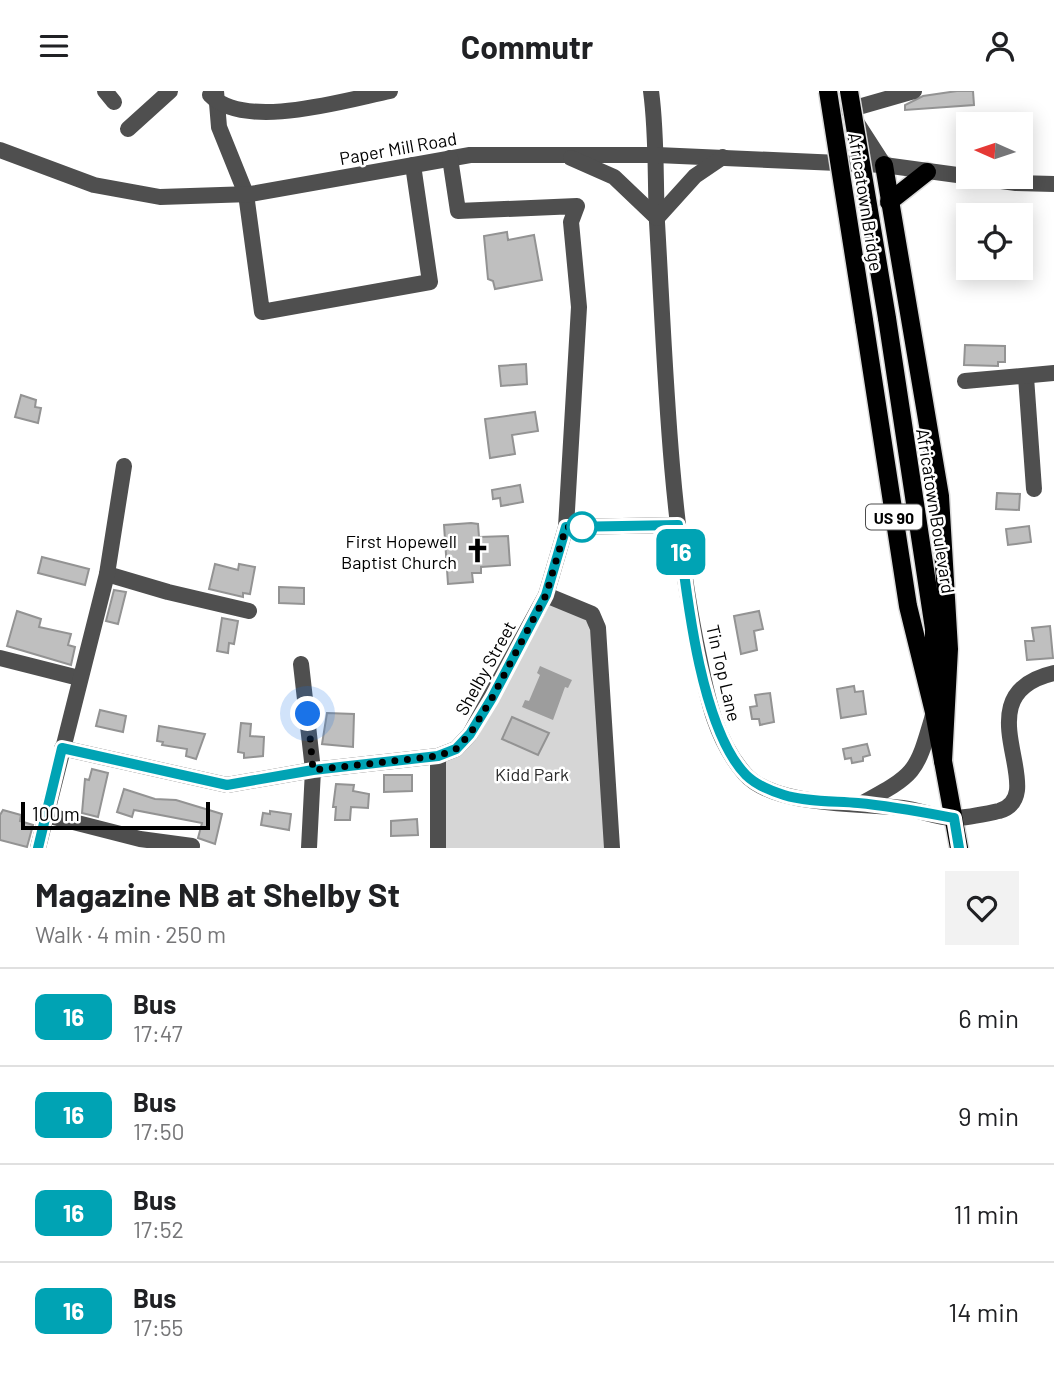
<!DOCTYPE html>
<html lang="en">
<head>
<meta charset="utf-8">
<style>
  :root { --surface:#fff; --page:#f2f2f2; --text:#202124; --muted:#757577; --line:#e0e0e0 }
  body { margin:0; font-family:Barlow,sans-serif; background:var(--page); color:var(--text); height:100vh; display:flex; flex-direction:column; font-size:26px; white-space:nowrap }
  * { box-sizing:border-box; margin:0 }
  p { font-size:23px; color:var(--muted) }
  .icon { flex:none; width:38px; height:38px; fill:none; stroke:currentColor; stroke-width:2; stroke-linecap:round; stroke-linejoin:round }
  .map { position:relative; height:757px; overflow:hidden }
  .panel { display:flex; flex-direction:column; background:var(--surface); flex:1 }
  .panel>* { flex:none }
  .badge { padding:0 14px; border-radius:10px; font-size:24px; line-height:46px }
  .needle { width:46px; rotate:273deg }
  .fabs { position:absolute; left:956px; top:21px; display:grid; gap:14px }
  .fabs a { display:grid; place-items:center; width:77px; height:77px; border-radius:0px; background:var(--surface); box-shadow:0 4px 18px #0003; font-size:35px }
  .scale { position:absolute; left:21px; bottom:18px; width:189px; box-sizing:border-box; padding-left:7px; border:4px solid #000; border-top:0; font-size:19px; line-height:24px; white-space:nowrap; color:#000; -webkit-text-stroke:5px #fff; paint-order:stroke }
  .you { position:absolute; width:35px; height:35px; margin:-18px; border:5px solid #fff; border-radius:50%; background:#1a73e8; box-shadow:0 0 0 10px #1a73e833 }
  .map>.badge { position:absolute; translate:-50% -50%; box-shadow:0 0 0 4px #fff }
  .round { display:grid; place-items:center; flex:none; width:74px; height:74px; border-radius:0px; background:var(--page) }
  .summary { display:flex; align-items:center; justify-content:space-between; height:119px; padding:0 35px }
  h1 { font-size:33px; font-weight:700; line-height:52px }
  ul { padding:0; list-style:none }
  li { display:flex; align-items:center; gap:21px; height:98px; padding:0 35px; border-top:2px solid var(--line) }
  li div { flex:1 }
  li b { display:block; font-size:26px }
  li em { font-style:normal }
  li .badge { min-width:77px; font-weight:700; text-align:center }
  header { display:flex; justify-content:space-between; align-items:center; height:91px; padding:0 35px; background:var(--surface); font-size:32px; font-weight:700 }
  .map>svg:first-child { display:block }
  .green { fill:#d6d6d6 }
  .water { fill:#9d9d9d }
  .building { fill:#bfbfbf; stroke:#939393; stroke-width:2 }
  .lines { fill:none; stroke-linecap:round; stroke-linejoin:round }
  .major-casing { stroke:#dbdbdb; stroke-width:21 }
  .minor { stroke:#4f4f4f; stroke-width:16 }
  .major { stroke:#000; stroke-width:18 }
  .major-bridge-casing { stroke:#dbdbdb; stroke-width:21; stroke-linecap:butt }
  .major-bridge { stroke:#000; stroke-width:18 }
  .line-casing { stroke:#fff; stroke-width:16 }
  .line { stroke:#00a3b4; stroke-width:10 }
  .walk { stroke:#000; stroke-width:7; stroke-dasharray:0 12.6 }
  .stop-dot { fill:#fff; stroke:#00a3b4; stroke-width:3.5 }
  .labels { text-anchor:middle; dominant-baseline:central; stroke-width:5; stroke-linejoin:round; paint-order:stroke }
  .shield { fill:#fff; stroke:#4c4c4c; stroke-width:2 }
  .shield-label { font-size:16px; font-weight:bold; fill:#000 }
  .street-label { font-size:18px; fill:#000; stroke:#fff }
  .poi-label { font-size:18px; fill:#000; stroke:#fff; text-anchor:end }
  .park-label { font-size:18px; fill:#2d2d2d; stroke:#fff }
</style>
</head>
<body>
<header><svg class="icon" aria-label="menu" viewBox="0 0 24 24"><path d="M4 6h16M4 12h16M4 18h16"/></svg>Commutr<svg class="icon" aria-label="person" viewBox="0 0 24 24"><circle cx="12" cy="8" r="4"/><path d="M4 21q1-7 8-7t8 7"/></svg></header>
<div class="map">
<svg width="1054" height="757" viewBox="0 0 1054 757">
  <rect width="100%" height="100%" fill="#fff"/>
  <polygon class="green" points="546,504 592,523 612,757 438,757 438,665 456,658"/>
  <polygon class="water" points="540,575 572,589 568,597 565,596 553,629 522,616 525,609 529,610 540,584 537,582"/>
  <g class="building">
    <polygon points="957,0 973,0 974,14 905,19 905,14 923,5"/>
    <polygon points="507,141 508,149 534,144 542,189 495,198 493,190 488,188 484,145"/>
    <polygon points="965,254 1005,255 1005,271 998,271 998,275 964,274"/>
    <polygon points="526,273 527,293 501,295 499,275"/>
    <polygon points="21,304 36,309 35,316 41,317 38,332 15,326"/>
    <polygon points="535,321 538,340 512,344 515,363 490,367 485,328"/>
    <polygon points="520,394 523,411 501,415 500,407 493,408 492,399"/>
    <polygon points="997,402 1020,403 1019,419 996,418"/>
    <polygon points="471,432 478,433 479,446 508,445 510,474 481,476 481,482 472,482 473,491 448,493 444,434"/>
    <polygon points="1029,435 1031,451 1008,454 1006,438"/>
    <polygon points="42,466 89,478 85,494 38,482"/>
    <polygon points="215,473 238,479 239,473 255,476 250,503 243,502 243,506 209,498"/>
    <polygon points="279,496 304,497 304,513 279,512"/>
    <polygon points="114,499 126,501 118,533 106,530"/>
    <polygon points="17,520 41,528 39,536 71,543 68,554 75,556 71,574 7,555"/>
    <polygon points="759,520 763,538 754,540 757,559 741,563 734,525"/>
    <polygon points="222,527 238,530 234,553 229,552 228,562 217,560"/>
    <polygon points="1050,535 1053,567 1027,569 1025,550 1034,550 1032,537"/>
    <polygon points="854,595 855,601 863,600 866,623 841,627 837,598"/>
    <polygon points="770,602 774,631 760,634 759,628 752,628 750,616 757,615 755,604"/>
    <polygon points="100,619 126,625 123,641 96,635"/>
    <polygon points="327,622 354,623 353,656 322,653"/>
    <polygon points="512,626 549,642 538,664 502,648"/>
    <polygon points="241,632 251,633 250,645 264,646 263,665 244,667 244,662 238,661"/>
    <polygon points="159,635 205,643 196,668 186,665 187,658 162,654 163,651 157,650"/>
    <polygon points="867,653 870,664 863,666 863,670 852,672 851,667 845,668 843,658"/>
    <polygon points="92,678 108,682 98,726 82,722 85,688 89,689"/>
    <polygon points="384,684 412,684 412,700 384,701"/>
    <polygon points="336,693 354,694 353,700 369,703 368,717 351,716 350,729 335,729 336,716 333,716"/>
    <polygon points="124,698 155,708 176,709 222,723 215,753 198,747 202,732 134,719 132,726 117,721"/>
    <polygon points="3,719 21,724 20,730 33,734 27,756 0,749 0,724"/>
    <polygon points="270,720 291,723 289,739 261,734 263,722 270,723"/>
    <polygon points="417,728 418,744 391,745 391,730"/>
  </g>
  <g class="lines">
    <defs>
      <g id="major">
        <polyline points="884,74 940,405 949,558 943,670"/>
        <polyline points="889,111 927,81"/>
        <polyline points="887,227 934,538 934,593"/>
        <polyline points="864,229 908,515 934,621 959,757"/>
      </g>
    </defs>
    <use href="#major" class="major-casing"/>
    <g class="minor">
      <polyline points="105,0 114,11"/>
      <polyline points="216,0 219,36 246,103 262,221 430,191 413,74"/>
      <path d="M651,0C657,44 655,87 657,131C665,269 669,416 696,551C706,598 712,645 745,683C774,716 861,712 903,717C920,719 937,727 954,727C968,727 985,723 999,720C1054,704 958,604 1054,582"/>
      <path d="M210,4C245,40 346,9 390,0"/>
      <polyline points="848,19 914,0"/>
      <polyline points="855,29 884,74"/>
      <polyline points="128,38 170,0"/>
      <polyline points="0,59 94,94 160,106 251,103 470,64 657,64 884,74 1016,92 1054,93"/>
      <polyline points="571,67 614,86 657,127 695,85 723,66"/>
      <polyline points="1026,286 1034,398"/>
      <polyline points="965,290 1054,282"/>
      <polyline points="566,436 678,434"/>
      <polyline points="107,483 168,501 249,520"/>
      <polyline points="546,504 592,523 598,537 612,757"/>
      <polyline points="0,567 79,587"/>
      <polyline points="301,573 313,679 309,757"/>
      <polyline points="62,657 227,694 313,679 438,665 456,658 470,643 546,504 566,436 579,216 571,131 577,115 458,120 450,67"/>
      <path d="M861,713C918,682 916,682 934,621"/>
      <polyline points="46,724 140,748 192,755"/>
      <polyline points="38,757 107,483 124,375"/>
      <polyline points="438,757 438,665"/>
    </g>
    <use href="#major" class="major"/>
    <defs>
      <g id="major-bridge">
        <polyline points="828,0 864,229"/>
        <polyline points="849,0 887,227"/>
      </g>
    </defs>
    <use href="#major-bridge" class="major-bridge-casing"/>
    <use href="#major-bridge" class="major-bridge"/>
  </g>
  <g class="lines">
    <defs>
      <path id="line" d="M38,757L62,657L227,694L313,679L438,665L456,658L470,643L492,607L546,504L566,436L678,434C686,500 700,637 746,684C756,694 771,700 784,704C807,711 834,710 858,712C891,715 922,721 954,727L959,757"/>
    </defs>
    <use href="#line" class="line-casing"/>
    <use href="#line" class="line"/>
    <polyline class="walk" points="308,623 313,679 438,665 456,658 470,643 492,607 546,504 566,436 582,436"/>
  </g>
  <defs>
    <symbol id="church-bare" viewBox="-9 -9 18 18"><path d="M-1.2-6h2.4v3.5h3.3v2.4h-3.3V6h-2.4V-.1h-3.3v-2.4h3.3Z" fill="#000" stroke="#fff" stroke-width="2.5" paint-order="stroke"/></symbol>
  </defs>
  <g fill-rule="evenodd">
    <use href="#church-bare" x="460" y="442" width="35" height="35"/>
  </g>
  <circle class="stop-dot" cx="582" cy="436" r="14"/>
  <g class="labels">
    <rect class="shield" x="866" y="413.5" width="56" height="25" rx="5"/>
    <g class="shield-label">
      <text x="894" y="426">US 90</text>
    </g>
    <g class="street-label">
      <text transform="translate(398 57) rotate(-10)">Paper Mill Road</text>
      <text transform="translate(866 111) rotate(81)">Africatown Bridge</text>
      <text transform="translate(936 420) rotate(81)">Africatown Boulevard</text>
      <text transform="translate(485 577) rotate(-61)">Shelby Street</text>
      <text transform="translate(724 582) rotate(77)">Tin Top Lane</text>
    </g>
    <g class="poi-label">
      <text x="457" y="450">First Hopewell<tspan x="457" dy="21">Baptist Church</tspan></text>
    </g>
    <g class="park-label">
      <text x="532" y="683">Kidd Park</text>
    </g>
  </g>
</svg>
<div class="fabs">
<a><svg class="needle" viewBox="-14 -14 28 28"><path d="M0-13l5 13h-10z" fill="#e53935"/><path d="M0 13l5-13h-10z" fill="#757577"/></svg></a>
<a><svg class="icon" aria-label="locate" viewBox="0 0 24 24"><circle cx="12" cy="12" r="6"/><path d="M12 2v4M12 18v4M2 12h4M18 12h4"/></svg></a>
</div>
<div class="scale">100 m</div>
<div class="you" style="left:308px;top:623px"></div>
<b class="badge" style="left:681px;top:461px;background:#00a3b4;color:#fff">16</b>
</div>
<section class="panel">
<div class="summary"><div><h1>Magazine NB at Shelby St</h1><p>Walk · 4 min · 250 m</p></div><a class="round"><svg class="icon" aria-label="heart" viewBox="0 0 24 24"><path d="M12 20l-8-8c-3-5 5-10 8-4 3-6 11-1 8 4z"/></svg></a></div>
<ul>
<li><span class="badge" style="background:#00a3b4;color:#fff">16</span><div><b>Bus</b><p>17:47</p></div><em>6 min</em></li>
<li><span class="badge" style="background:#00a3b4;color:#fff">16</span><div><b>Bus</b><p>17:50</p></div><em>9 min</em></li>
<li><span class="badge" style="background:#00a3b4;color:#fff">16</span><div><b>Bus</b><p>17:52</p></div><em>11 min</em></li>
<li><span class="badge" style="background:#00a3b4;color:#fff">16</span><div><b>Bus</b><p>17:55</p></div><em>14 min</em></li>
</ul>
</section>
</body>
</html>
